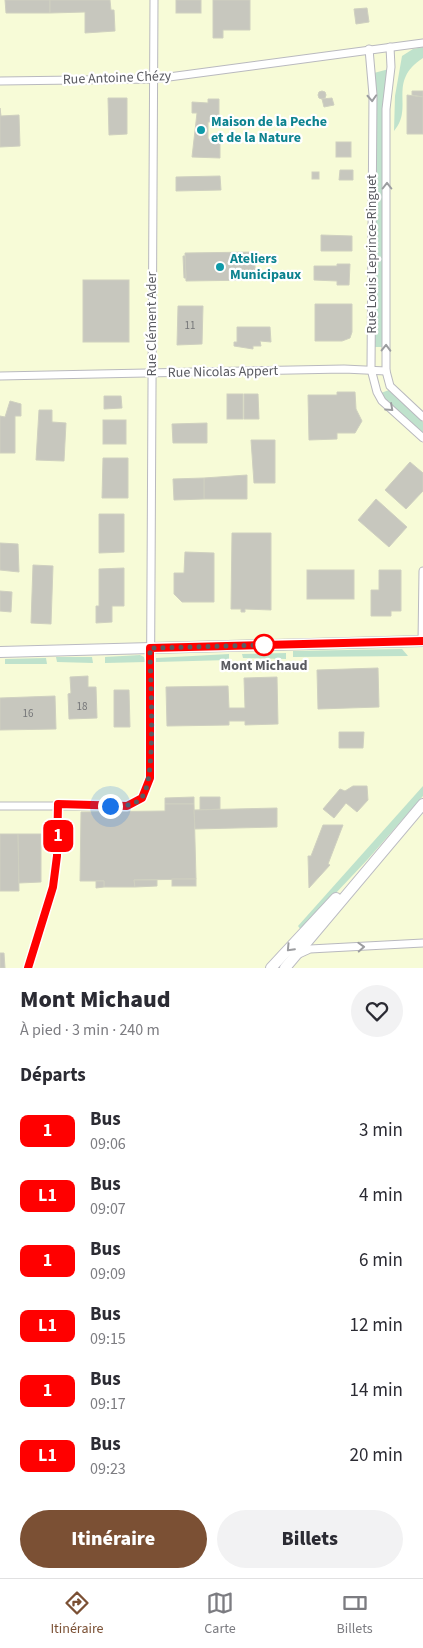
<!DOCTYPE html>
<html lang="fr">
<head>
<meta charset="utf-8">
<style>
  :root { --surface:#fff; --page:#f2f2f3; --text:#2b2b33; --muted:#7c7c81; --line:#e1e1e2; --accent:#7b5034 }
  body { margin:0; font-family:"Source Sans 3",sans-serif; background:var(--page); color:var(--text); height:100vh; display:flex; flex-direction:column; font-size:19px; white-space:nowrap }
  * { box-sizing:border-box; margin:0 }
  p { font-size:16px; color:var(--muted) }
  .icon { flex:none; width:28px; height:28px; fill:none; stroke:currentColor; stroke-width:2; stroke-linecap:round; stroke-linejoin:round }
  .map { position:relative; height:968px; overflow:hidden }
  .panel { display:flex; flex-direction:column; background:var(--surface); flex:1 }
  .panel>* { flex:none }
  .badge { padding:0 10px; border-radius:8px; font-size:18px; line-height:32px }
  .you { position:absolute; width:25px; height:25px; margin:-12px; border:4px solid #fff; border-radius:50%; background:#1a73e8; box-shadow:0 0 0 8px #1a73e833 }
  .map>.badge { position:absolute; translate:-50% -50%; box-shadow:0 0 0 2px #fff }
  h2 { padding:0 20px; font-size:19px; line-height:45px }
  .round { display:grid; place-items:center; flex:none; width:52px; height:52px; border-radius:26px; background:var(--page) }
  .summary { display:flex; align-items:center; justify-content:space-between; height:85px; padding:0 20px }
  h1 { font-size:24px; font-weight:800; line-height:38px }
  .primary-button { display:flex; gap:10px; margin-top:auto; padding:10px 20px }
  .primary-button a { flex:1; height:58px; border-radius:30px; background:var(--accent); color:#fff; font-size:20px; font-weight:800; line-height:58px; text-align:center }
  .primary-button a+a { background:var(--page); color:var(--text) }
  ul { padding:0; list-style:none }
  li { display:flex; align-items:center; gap:15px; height:65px; padding:0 20px }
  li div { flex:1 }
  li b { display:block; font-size:19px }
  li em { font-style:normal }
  li .badge { min-width:55px; font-weight:700; text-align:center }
  .dock { display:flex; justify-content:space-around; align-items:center; height:70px; border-top:1px solid var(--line); background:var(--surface); font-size:14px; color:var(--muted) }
  .dock a { display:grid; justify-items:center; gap:2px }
  .dock .active { color:var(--accent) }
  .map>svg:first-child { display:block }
  .commercial { fill:#f7fbd7 }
  .green { fill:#bfe2cc }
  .building { fill:#c7c7be; stroke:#cfd0c0 }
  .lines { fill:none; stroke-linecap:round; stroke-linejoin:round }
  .street-casing { stroke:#b9b9bf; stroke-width:9 }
  .secondary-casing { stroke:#babac2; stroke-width:12 }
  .street { stroke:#fff; stroke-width:7 }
  .secondary { stroke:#fff; stroke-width:10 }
  .oneway { stroke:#9c9da0 }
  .line-casing { stroke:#fff; stroke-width:11 }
  .line { stroke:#f00; stroke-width:8 }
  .walk { stroke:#5a5b61; stroke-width:5; stroke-dasharray:0 9 }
  .culture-dot { fill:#0f9aa8; stroke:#fff; stroke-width:2 }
  .stop-dot { fill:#fff; stroke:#f00; stroke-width:2.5 }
  .labels { text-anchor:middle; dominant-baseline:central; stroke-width:4.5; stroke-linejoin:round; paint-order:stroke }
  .number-label { font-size:11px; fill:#757678 }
  .street-label { font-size:14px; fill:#5a5b61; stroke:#fff }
  .culture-label { font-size:14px; font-weight:bold; fill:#0d838f; stroke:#fff; text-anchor:start }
  .stop-label { font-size:14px; font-weight:bold; fill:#5a5b61; stroke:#fff }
</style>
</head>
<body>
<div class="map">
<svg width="423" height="968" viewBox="0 0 423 968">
  <rect width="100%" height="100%" fill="#ebece2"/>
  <rect class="commercial" x="0" y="0" width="423" height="968"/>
  <g class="green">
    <path d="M423,47V58C386,82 415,107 394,131L395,96L402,56L413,49Z"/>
    <polygon points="389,69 385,90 384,347 374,347 374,73"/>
    <polygon points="389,390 423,422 423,434 384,398 381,393"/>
    <polygon points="402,649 408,656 293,657 293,651"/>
    <polygon points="286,653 286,659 243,658 242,654"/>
    <polygon points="229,654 229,660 156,662 156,658"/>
    <polygon points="140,655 144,657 146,662 105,663 105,657"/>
    <polygon points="56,657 92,657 93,663 57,662"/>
    <polygon points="46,658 47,664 5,664 5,659"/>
    <polygon points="423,786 423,796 368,859 301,930 298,926"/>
  </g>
  <g class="building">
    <polygon points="5,0 50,0 50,13 6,13"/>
    <polygon points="50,0 110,0 111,10 114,10 115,31 85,33 85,12 50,13"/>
    <rect x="176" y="0" width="25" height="13"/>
    <polygon points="213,0 250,0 250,30 223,30 223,38 213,38"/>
    <polygon points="367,8 369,22 356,24 354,9"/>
    <circle cx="322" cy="95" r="4"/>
    <polygon points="412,91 423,91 423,97 412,95"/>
    <polygon points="407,95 423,97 423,134 407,134"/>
    <polygon points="108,98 127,98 127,134 109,135"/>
    <polygon points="332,98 334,105 324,107 322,99"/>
    <polygon points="208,99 219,99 219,122 208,122 208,139 220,139 220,158 192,157 197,113 192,113 192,102 208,103"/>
    <polygon points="0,108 1,116 19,115 20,146 0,147"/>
    <rect x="336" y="142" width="15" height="15"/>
    <polygon points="340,170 353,170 353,180 339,180"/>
    <rect x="312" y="172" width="7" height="7"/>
    <polygon points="220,176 221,190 176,191 176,177"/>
    <polygon points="321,235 352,236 352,251 321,251"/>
    <polygon points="255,252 255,280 186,281 185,253"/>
    <polygon points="183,256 185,256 186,278 184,278"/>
    <polygon points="337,264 350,264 349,285 337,285 337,281 314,280 314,266 337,266"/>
    <rect x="83" y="280" width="46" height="62"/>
    <polygon points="315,304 352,304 352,332 350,338 342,341 315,341"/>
    <polygon points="178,306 203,306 202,344 177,345"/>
    <polygon points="237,327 270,327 271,342 260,341 261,346 253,346 253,349 234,346 234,342 237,342"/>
    <polygon points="337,392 355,392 356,409 362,421 355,433 337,433 337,439 309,440 308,395 337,395"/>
    <rect x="227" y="394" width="16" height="25"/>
    <polygon points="244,394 258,394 259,419 244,419"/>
    <polygon points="104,396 121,396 122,408 104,409"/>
    <polygon points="10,401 21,404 21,416 15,416 15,453 0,453 0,416 5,417"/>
    <polygon points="39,410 52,410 52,422 66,423 64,461 36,460"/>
    <rect x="103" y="420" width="23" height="24"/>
    <polygon points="207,423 207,443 173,443 172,424"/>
    <polygon points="251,440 275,440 275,483 254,483"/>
    <polygon points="103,458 128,458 128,498 102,498"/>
    <polygon points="410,462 423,473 423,491 406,509 385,490"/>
    <polygon points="247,475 247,499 204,499 204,478"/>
    <polygon points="204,478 204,499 174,500 173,479"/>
    <polygon points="376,499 407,527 389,547 358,520"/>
    <polygon points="99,514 124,514 124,552 99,553"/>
    <polygon points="232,533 271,533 271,610 245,609 245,612 241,612 241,609 231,609"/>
    <polygon points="0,543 18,544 19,572 0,570"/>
    <polygon points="185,552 214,553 214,602 182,602 174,594 174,573 184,573"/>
    <polygon points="33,565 53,566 51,624 31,623"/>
    <polygon points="124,568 124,606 112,606 112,622 96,623 96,606 99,606 99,569"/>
    <rect x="307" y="570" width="47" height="29"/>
    <polygon points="379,570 401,570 401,611 391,611 391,616 371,616 371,590 379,590"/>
    <polygon points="0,591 12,592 11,612 0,611"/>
    <polygon points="378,668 379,707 318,709 317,670"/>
    <polygon points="88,676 88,687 96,687 97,718 69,719 68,694 71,693 70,677"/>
    <polygon points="277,677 278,724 245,725 245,721 229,721 229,725 167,726 166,687 228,686 229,708 245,708 244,678"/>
    <polygon points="114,690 129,690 130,727 114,727"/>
    <polygon points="55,696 56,729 0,730 0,698"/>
    <polygon points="339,732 364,732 363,748 339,748"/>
    <polygon points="353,786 367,786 368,800 357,812 346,803 334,818 323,809 340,789 345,791"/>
    <polygon points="194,797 194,804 165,804 165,798"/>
    <polygon points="200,797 220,797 220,809 200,810"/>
    <polygon points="165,804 194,804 196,879 134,880 135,887 104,887 104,881 80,881 81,812 165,811"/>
    <polygon points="277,808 277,827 195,829 194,810"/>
    <polygon points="323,825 343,825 328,864 330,865 309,888 308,856 311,856"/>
    <polygon points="0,834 18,834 19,891 0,891"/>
    <polygon points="18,834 41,834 41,882 19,883"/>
    <rect x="172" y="879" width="24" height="7"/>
    <polygon points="134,880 157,880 157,886 135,887"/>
    <polygon points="96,881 104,881 104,887 96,888"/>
    <polygon points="0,953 4,953 5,968 0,968"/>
  </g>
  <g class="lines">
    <defs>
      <g id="street">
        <polyline points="390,47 391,67 386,109 386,371 390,386 423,417"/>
        <polyline points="369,49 373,95 371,369 377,392 382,401 423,438"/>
        <polyline points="0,81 154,79 423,43"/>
        <polyline points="0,376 344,369 386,371"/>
        <polyline points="422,641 423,571"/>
        <polyline points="0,806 127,806 142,798 150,777 154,0"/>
        <polyline points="299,954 310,949 423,943"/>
        <polyline points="28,968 53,887 57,856 58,804"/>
      </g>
      <g id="secondary">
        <polyline points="0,652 423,641"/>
        <polyline points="271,968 336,898"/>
        <polyline points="285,968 423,804"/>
      </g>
    </defs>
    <use href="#street" class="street-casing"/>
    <use href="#secondary" class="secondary-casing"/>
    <use href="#street" class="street"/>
    <use href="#secondary" class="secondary"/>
  </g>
  <defs><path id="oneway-chevron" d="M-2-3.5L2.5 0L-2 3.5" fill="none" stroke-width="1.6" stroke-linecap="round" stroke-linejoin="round" transform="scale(1.25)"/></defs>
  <g class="oneway">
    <use href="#oneway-chevron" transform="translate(372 98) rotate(87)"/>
    <use href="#oneway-chevron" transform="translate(387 186) rotate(-90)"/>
    <use href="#oneway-chevron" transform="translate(386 348) rotate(-89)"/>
    <use href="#oneway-chevron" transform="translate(390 408) rotate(42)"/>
    <use href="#oneway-chevron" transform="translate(361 947) rotate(-3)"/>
    <use href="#oneway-chevron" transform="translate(290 948) rotate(133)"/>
  </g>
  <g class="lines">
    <defs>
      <polyline id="line" points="28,968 53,887 57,856 58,804 127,806 142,798 150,778 150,648 423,641"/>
    </defs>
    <use href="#line" class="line-casing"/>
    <use href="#line" class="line"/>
    <path class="walk" d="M110,806C120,806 135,807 142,797C157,779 150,676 150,648L264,645"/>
  </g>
  <g class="culture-dot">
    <circle cx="201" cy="130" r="5"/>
    <circle cx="220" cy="267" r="5"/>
  </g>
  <circle class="stop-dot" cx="264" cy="645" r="10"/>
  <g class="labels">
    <g class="number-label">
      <text x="190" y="325">11</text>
      <text x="82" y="706">18</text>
      <text x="28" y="713">16</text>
    </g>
    <g class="street-label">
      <text transform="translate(117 78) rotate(-2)">Rue Antoine Chézy</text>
      <text transform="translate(372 254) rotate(-90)">Rue Louis Leprince-Ringuet</text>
      <text transform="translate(152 324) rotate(-90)">Rue Clément Ader</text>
      <text transform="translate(223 372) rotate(-1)">Rue Nicolas Appert</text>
    </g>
    <g class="culture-label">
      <text x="211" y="122">Maison de la Peche<tspan x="211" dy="16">et de la Nature</tspan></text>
      <text x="230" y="259">Ateliers<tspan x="230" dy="16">Municipaux</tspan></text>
    </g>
    <g class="stop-label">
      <text x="264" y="666">Mont Michaud</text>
    </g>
  </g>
</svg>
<div class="you" style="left:110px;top:806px"></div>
<b class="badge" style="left:58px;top:836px;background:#f00;color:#fff">1</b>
</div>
<section class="panel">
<div class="summary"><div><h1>Mont Michaud</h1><p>À pied · 3 min · 240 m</p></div><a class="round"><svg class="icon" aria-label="heart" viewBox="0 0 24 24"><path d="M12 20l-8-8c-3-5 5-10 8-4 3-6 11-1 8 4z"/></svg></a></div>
<h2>Départs</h2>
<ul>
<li><span class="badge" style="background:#f00;color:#fff">1</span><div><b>Bus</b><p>09:06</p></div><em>3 min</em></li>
<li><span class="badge" style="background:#f00;color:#fff">L1</span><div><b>Bus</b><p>09:07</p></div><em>4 min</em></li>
<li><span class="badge" style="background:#f00;color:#fff">1</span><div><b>Bus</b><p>09:09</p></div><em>6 min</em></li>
<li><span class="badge" style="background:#f00;color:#fff">L1</span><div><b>Bus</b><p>09:15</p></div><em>12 min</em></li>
<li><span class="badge" style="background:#f00;color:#fff">1</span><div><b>Bus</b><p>09:17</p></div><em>14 min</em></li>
<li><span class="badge" style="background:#f00;color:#fff">L1</span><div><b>Bus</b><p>09:23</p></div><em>20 min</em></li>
</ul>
<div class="primary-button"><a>Itinéraire</a><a>Billets</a></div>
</section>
<nav class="dock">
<a class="active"><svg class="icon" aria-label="directions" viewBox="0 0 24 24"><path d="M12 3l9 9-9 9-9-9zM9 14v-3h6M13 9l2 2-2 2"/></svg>Itinéraire</a>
<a><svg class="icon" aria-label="map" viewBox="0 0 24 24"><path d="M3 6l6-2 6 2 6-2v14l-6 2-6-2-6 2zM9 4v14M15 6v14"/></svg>Carte</a>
<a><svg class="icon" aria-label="tickets" viewBox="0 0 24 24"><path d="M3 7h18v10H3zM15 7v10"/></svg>Billets</a>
</nav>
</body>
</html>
